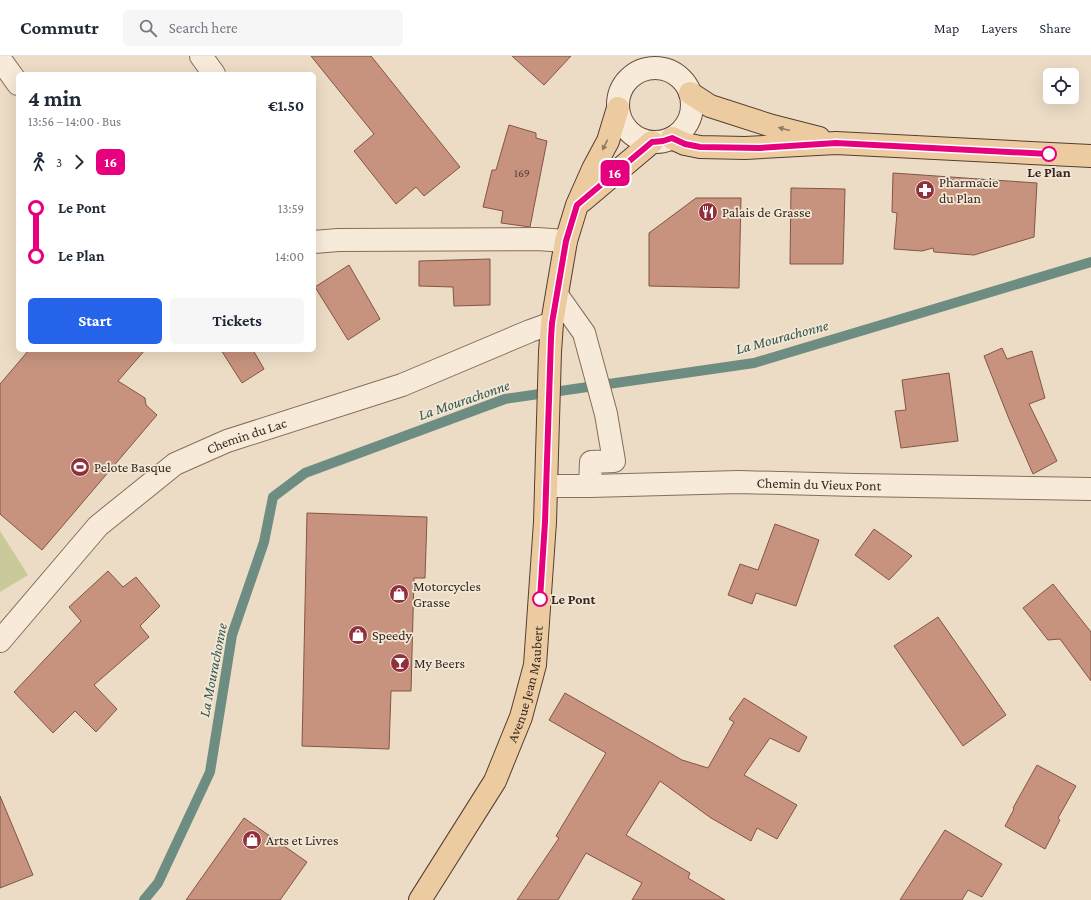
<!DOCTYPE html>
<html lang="en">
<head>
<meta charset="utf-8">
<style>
  :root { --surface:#fff; --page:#f6f6f7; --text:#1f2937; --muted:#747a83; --line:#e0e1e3; --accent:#2563eb }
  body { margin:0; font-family:"Crimson Pro",serif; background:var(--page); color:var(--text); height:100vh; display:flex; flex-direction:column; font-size:15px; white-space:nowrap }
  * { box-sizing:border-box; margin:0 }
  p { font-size:13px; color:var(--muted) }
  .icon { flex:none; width:22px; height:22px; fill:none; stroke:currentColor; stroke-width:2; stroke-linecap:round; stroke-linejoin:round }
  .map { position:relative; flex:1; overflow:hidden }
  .drawer { position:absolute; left:16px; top:16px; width:300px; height:280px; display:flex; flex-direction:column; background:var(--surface); border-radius:6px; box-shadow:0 4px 16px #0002 }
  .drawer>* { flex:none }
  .badge { padding:0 8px; border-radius:6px; font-size:14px; line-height:26px }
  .buttons { position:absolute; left:1043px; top:12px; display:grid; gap:8px }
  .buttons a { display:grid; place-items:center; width:36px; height:36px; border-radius:6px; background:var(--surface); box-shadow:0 4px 16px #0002; font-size:20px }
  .map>.badge { position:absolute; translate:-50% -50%; box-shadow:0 0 0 2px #fff }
  .legs { display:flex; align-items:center; gap:6px; height:44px; padding:0 12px; font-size:13px }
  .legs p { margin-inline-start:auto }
  .summary { display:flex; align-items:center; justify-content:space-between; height:68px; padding:0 12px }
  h1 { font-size:22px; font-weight:700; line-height:30px }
  .cta { display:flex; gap:8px; margin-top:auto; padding:8px 12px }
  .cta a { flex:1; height:46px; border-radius:6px; background:var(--accent); color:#fff; font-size:16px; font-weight:700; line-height:46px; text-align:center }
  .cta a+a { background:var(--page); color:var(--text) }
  ul { padding:0 12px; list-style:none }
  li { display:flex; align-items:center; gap:14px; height:48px; font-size:15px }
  li i { display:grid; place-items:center; width:6px; height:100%; margin:0 5px; background:currentColor }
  li i::after { content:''; width:10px; height:10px; margin:-5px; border:3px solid; border-radius:50%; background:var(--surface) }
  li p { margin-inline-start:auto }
  li:first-child i { background:linear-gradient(#0000 50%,currentColor 0) }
  li:last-child i { background:linear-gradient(currentColor 50%,#0000 0) }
  header { display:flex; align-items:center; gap:24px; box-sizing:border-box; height:56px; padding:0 20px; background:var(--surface); border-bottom:1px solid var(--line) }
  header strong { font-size:19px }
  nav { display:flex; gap:22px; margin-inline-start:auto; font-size:14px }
  .search { width:280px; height:36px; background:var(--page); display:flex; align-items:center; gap:10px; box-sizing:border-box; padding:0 14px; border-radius:6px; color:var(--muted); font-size:15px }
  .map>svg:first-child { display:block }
  .green { fill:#c9c99a }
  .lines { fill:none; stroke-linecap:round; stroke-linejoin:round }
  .stream { stroke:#6e8d82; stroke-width:10 }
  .building { fill:#c7937e; stroke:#835544 }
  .street-casing { stroke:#866d5d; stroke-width:24 }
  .secondary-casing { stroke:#684f40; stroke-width:24 }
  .primary-casing { stroke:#543d31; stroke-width:24 }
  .street { stroke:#f7ead9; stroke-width:22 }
  .secondary { stroke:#f7ead9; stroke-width:22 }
  .primary { stroke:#eccba0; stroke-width:22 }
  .oneway { fill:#927a60 }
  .line-1-casing { stroke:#fff; stroke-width:9 }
  .line-1 { stroke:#e6007e; stroke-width:6 }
  .stop-1-dot { fill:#fff; stroke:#e6007e; stroke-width:2 }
  .labels { text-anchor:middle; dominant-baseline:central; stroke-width:3.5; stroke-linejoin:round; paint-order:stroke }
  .number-label { font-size:12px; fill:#5b4338 }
  .stop-label { font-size:14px; font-weight:bold; fill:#372820; stroke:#f3e7d5 }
  .poi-label { font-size:14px; fill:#372820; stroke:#f3e7d5; text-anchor:start }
  .street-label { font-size:14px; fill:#372820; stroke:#f3e7d5 }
  .water-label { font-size:15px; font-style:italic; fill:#30564e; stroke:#f3e7d5 }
</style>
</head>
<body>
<header>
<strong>Commutr</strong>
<div class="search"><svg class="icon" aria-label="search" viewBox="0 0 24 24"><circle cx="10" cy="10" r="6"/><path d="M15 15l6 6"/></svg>Search here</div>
<nav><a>Map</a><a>Layers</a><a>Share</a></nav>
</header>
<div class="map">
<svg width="1091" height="844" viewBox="0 0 1091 844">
  <rect width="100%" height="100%" fill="#ecdcc6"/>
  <polygon class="green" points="0,475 28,519 0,536"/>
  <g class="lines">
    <polyline class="stream" points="144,844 158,827 210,716 232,579 264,486 273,441 305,417 505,343 754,307 1091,206"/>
  </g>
  <g class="building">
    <polygon points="311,0 371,0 460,111 424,140 416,131 396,148 354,95 374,78"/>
    <polygon points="512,0 571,0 544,29"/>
    <polygon points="509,69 536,77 536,82 547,85 530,171 501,167 503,155 483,151 492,114 496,114"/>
    <polygon points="893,117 1037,127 1034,181 974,199 934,196 933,192 922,195 894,193 897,157 892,156"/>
    <polygon points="791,132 845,133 843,208 790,208"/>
    <polygon points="696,142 741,142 739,232 649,230 649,177"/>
    <polygon points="490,203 490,249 454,250 453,231 419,230 419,205"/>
    <polygon points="349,209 380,263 348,284 315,231"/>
    <polygon points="1002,292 1007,303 1032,295 1045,342 1029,348 1057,405 1033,418 1009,363 984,300"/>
    <polygon points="29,294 145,294 118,325 145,342 146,349 157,359 42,494 0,458 0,328"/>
    <polygon points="221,294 253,294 264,313 242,327"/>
    <polygon points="949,317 958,385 901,392 895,355 906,354 902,324"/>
    <polygon points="307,457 427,461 425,522 414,522 411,635 391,635 389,693 302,690"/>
    <polygon points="775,468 819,484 796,550 756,537 752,548 728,539 740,508 758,514"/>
    <polygon points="874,473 912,500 889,524 855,499"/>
    <polygon points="108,515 123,531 136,521 160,550 140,570 149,581 94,629 117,653 96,676 75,655 53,677 14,636 81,565 69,551"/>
    <polygon points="1053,528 1091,576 1091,625 1060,583 1048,584 1023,552"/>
    <polygon points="938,561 1006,659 963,690 894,590"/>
    <polygon points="565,637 682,704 708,712 734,666 729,663 744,642 807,681 799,696 770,682 744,719 797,749 777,783 757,772 751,785 711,762 660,725 626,779 690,817 688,822 725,844 632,844 642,827 586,797 558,844 517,844 559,782 556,780 606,697 549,664"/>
    <polygon points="1037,709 1076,730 1058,762 1060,764 1045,793 1005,770 1014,753 1013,752"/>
    <polygon points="0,740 33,819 0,832"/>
    <polygon points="244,762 307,806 280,844 186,844"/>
    <polygon points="945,774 1002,808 982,841 968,834 962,844 900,844"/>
  </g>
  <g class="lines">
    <defs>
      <g id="street">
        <polyline points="201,0 214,18"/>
        <polyline points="0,3 18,28"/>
        <polyline points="314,186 338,184 537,183 566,185"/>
        <polyline points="557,239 584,277 606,358 614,405 591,406 590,430"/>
        <path id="s1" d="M546,430H590L739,426L856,429L1091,433"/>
        <path id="s2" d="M0,585L98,470L175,408L227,385L402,329L530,275L552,267"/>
      </g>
      <circle id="secondary" cx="655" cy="49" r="37"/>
      <g id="primary">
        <polyline points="690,37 710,50 772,70 819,82"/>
        <polyline points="672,82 685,88 700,91 745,92 836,87 1091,100"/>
        <polyline points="582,145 652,86"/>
        <path id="s3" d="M420,844L495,725L521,661L535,609L545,466L550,296L552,267L566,185L577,149L593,113L608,85L618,52"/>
      </g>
    </defs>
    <use href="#street" class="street-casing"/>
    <use href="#secondary" class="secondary-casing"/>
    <use href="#primary" class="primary-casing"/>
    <use href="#street" class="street"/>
    <use href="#secondary" class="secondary"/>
    <use href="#primary" class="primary"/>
  </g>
  <defs><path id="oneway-solid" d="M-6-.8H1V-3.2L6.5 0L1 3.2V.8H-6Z"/></defs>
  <g class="oneway">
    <use href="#oneway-solid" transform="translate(784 73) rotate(-165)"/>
    <use href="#oneway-solid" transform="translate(605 89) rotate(116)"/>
  </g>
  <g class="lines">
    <defs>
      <polyline id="line-1" points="540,543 545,466 551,282 552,267 566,185 577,149 652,86 663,85 672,82 685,88 700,91 760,92 836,87 1049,98"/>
    </defs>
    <use href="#line-1" class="line-1-casing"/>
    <use href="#line-1" class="line-1"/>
  </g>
  <defs>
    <symbol id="pharmacy-disc" viewBox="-11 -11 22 22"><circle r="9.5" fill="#91303d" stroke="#f3e7d5"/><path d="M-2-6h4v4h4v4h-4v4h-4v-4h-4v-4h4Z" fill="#fff"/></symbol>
    <symbol id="restaurant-disc" viewBox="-11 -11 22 22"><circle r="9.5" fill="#91303d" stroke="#f3e7d5"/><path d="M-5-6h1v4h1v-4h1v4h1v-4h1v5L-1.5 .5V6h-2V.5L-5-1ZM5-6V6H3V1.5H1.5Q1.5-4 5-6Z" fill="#fff"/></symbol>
    <symbol id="stadium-disc" viewBox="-11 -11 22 22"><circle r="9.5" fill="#91303d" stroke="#f3e7d5"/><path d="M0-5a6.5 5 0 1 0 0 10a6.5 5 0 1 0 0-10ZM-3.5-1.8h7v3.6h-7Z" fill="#fff"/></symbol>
    <symbol id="shop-disc" viewBox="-11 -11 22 22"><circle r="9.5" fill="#91303d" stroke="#f3e7d5"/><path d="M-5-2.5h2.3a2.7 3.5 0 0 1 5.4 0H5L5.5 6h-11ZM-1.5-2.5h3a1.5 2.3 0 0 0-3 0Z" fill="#fff"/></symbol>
    <symbol id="bar-disc" viewBox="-11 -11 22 22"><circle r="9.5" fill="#91303d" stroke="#f3e7d5"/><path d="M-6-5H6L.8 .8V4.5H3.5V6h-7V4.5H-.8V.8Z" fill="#fff"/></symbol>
  </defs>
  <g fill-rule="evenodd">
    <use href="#pharmacy-disc" x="914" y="123" width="22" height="22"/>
    <use href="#restaurant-disc" x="697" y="145" width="22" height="22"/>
    <use href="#stadium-disc" x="69" y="400" width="22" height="22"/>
    <use href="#shop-disc" x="388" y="527" width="22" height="22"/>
    <use href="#shop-disc" x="347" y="568" width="22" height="22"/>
    <use href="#bar-disc" x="389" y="596" width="22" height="22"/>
    <use href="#shop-disc" x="241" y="773" width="22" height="22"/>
  </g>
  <g class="stop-1-dot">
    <circle cx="1049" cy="98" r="7"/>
    <circle cx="540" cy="543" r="7"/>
  </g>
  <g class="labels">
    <g class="number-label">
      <text x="522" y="117">169</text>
    </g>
    <g class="stop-label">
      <text x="1049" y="116">Le Plan</text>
      <text x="551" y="543" text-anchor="start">Le Pont</text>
    </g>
    <g class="poi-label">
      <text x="939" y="126">Pharmacie<tspan x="939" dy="16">du Plan</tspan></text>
      <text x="722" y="156">Palais de Grasse</text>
      <text x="94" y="411">Pelote Basque</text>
      <text x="413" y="530">Motorcycles<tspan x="413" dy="16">Grasse</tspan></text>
      <text x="372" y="579">Speedy</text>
      <text x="414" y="607">My Beers</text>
      <text x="266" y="784">Arts et Livres</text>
    </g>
    <g class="street-label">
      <text stroke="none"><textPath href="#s2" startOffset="327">Chemin du Lac</textPath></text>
      <text stroke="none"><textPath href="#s1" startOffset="273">Chemin du Vieux Pont</textPath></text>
      <text stroke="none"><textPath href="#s3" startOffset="243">Avenue Jean Maubert</textPath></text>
    </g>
    <g class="water-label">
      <text transform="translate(782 281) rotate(-15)">La Mourachonne</text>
      <text transform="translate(464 344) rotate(-19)">La Mourachonne</text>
      <text transform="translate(213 614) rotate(-79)">La Mourachonne</text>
    </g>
  </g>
</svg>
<div class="buttons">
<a><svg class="icon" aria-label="locate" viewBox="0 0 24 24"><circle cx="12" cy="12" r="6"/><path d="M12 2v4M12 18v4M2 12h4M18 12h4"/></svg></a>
</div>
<b class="badge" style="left:615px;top:117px;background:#e6007e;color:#fff">16</b>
<section class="drawer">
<div class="summary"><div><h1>4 min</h1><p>13:56 – 14:00 · Bus</p></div><b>€1.50</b></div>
<div class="legs"><svg class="icon" aria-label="walk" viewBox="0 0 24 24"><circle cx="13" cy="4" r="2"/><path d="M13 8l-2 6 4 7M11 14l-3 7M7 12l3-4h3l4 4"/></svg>3<svg class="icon" aria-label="forward" viewBox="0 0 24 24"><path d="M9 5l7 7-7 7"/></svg><b class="badge" style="background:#e6007e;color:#fff">16</b></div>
<ul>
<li><i style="color:#e6007e"></i><b>Le Pont</b><p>13:59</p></li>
<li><i style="color:#e6007e"></i><b>Le Plan</b><p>14:00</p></li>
</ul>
<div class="cta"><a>Start</a><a>Tickets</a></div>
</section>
</div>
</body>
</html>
